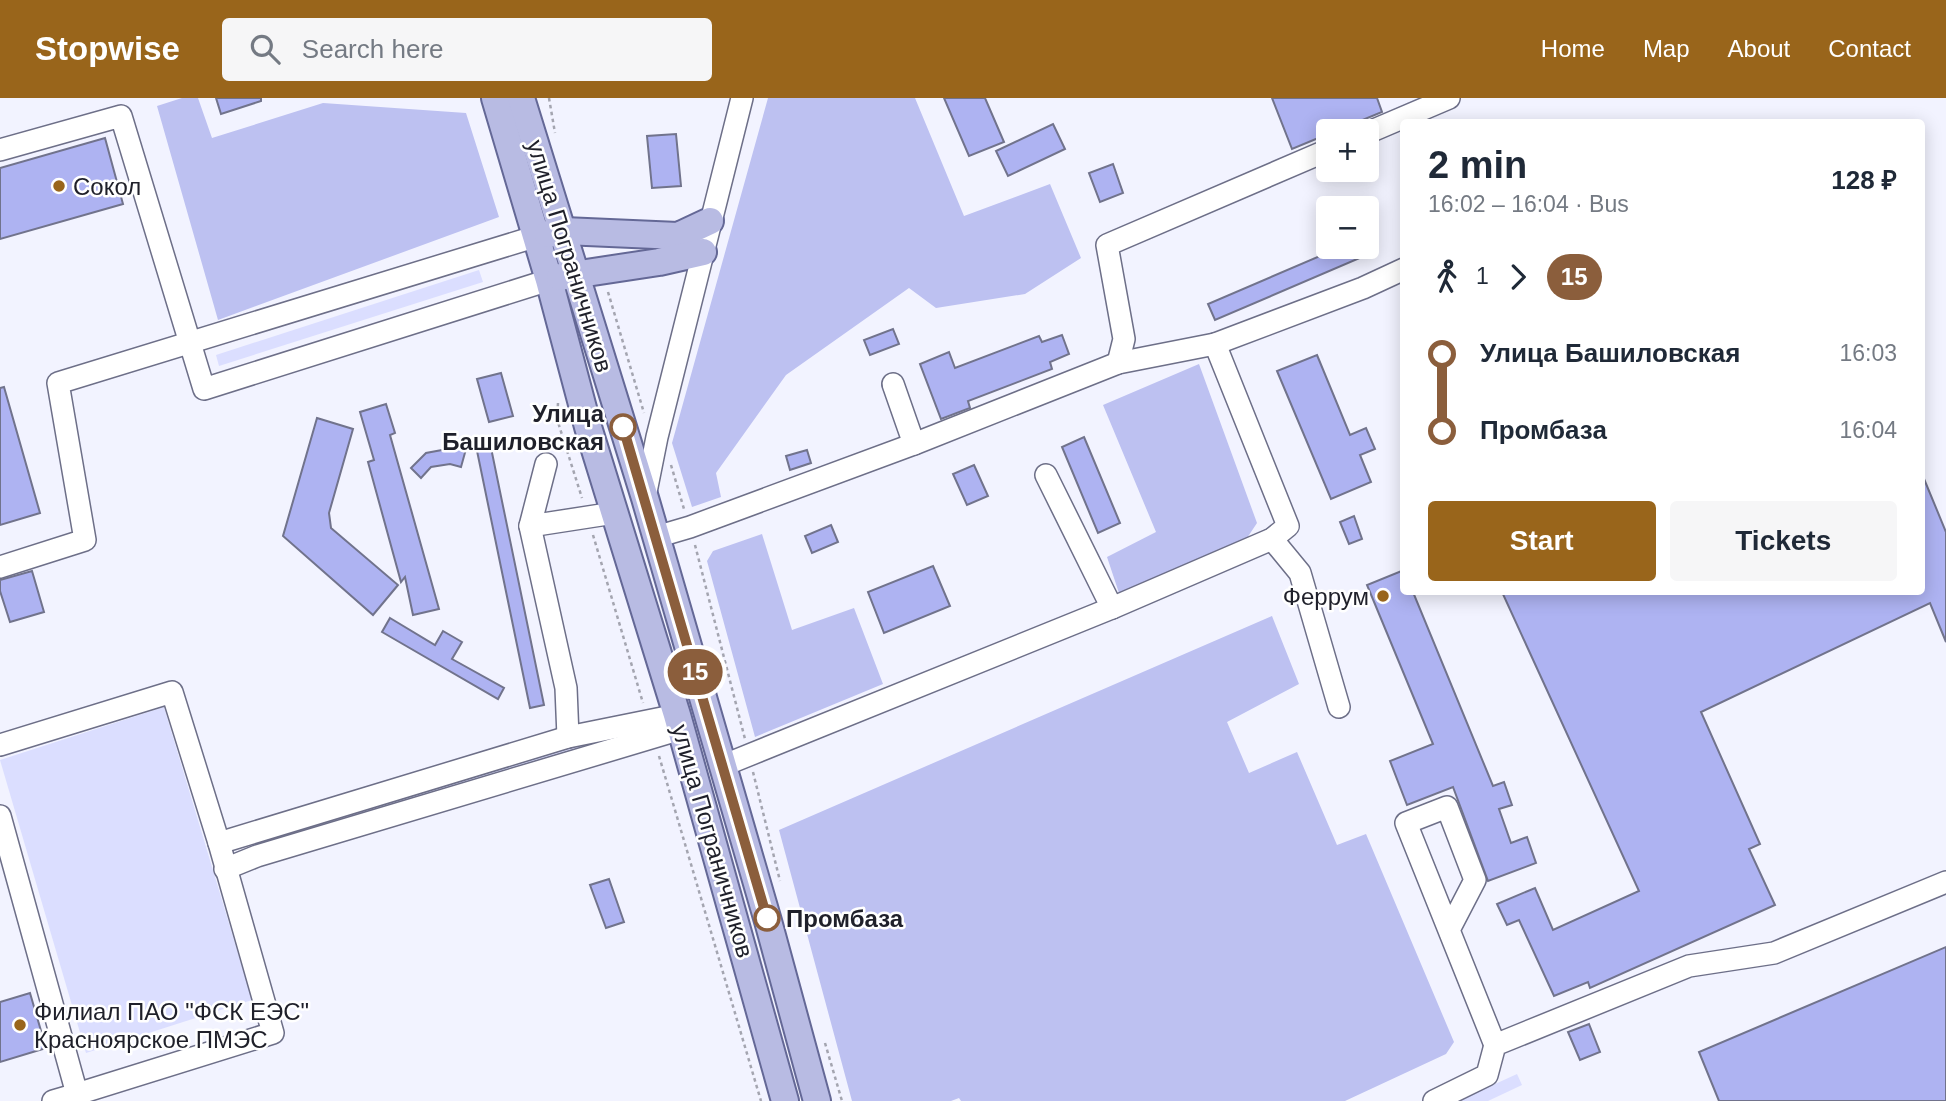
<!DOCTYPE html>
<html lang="en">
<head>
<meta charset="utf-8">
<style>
  :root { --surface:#fff; --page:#f6f6f7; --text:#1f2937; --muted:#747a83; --accent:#99651b }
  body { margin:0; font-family:Arial,sans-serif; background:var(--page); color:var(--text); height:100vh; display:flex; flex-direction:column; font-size:26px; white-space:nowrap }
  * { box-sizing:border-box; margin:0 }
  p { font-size:23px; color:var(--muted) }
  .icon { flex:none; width:38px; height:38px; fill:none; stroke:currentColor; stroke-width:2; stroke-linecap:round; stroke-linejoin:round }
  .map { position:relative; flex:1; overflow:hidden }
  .details { position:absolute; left:1400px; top:21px; width:525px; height:476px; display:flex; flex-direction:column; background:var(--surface); border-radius:7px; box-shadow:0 4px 18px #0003 }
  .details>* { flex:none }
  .badge { padding:0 14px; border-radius:23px; font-size:24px; line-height:46px }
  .controls { position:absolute; left:1316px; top:21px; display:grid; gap:14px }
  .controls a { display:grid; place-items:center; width:63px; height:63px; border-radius:7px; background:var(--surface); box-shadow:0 4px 18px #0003; font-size:35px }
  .map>.badge { position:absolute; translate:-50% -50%; box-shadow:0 0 0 4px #fff }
  .legs { display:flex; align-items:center; gap:10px; height:77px; padding:0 28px; font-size:23px }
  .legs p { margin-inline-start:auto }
  .headline { display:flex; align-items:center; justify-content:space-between; height:119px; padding:0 28px }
  h1 { font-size:38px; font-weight:600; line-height:52px }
  .cta { display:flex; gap:14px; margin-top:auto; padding:14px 28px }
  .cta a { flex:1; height:80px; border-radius:7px; background:var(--accent); color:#fff; font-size:28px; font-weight:600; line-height:80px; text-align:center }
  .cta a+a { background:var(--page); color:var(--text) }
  ul { padding:0 28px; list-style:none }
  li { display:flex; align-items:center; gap:24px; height:77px; font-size:26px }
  li i { display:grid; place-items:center; width:10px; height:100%; margin:0 9px; background:currentColor }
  li i::after { content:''; width:18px; height:18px; margin:-9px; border:5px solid; border-radius:50%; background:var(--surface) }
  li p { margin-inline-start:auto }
  li:first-child i { background:linear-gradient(#0000 50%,currentColor 0) }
  li:last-child i { background:linear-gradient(currentColor 50%,#0000 0) }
  header { display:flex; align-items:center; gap:42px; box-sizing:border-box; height:98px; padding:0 35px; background:var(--accent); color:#fff }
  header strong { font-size:33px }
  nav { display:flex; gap:38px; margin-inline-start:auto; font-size:24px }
  .search { width:490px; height:63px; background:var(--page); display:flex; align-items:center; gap:18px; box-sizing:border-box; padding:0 24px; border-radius:7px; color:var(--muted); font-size:26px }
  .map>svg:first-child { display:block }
  .green { fill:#dbdeff }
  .forest { fill:#bdc1f1 }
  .building { fill:#aeb3f2; stroke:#71738c; stroke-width:2 }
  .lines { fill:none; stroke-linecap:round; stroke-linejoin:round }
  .minor-casing { stroke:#6d6f88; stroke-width:24 }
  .major-casing { stroke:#646896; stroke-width:30 }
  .path { stroke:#a4a5b0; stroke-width:2.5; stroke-dasharray:3.5 3.5; stroke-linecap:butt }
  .minor { stroke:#fff; stroke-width:21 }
  .major { stroke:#b8bbe3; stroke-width:26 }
  .line-1-casing { stroke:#fff; stroke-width:16 }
  .line-1 { stroke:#8b5e3c; stroke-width:10 }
  .poi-dot { fill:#99651b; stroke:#fff; stroke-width:2.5 }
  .stop-1-dot { fill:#fff; stroke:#8b5e3c; stroke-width:3.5 }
  .labels { text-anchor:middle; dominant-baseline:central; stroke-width:5; stroke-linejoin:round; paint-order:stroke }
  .poi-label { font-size:24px; fill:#1f202a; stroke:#fff; text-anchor:start }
  .street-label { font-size:24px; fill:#1f202a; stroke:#fff }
  .stop-label { font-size:24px; font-weight:bold; fill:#1f202a; stroke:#fff; text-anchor:end }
</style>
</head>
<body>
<header>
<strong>Stopwise</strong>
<div class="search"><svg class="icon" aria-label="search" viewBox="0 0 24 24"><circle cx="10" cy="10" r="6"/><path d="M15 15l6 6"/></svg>Search here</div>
<nav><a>Home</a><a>Map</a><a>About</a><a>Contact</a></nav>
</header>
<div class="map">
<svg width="1946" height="1003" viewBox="0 0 1946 1003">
  <rect width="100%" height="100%" fill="#f2f3ff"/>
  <g class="green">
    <polygon points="479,172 483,184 219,268 216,257"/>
    <polygon points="164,609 252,902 86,955 0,662"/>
    <polygon points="583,645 584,650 264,747 262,739"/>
    <polygon points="1517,976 1522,987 1488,1003 1458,1003"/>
  </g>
  <g class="forest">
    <polygon points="182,0 198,0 212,40 323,5 466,15 499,119 218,222 157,8"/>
    <polygon points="768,0 915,0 964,118 1050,86 1081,160 1025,196 936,210 909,190 786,277 716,375 721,399 692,409 672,345"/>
    <polygon points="1199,266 1257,425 1247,440 1119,495 1107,459 1156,434 1103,307"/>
    <polygon points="762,436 792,532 854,510 883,586 755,639 707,463 713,453"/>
    <polygon points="1272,518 1299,586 1227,624 1249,675 1297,654 1337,747 1366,736 1454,944 1446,956 1345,1003 961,1003 959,1000 951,1003 852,1003 779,732"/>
  </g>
  <g class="building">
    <polygon points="216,0 261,0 261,3 221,16"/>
    <polygon points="944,0 985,0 1004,44 969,58"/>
    <polygon points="1272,0 1377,0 1382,14 1336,33 1328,33 1328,36 1292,51"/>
    <polygon points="1053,26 1065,51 1008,78 996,53"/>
    <polygon points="676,36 681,88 652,90 647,38"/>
    <polygon points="105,40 123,106 0,141 0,70"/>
    <polygon points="1113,66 1123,95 1100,104 1089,75"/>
    <polygon points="1341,149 1357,149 1362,159 1215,222 1208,206"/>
    <polygon points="893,231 899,246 870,257 864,242"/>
    <polygon points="1062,237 1069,256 1050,264 1052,271 968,303 970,310 941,321 920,266 949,254 955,270 1039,238 1042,244"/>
    <polygon points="1317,257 1350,337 1366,330 1375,351 1360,357 1371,384 1331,401 1277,273"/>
    <polygon points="501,275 513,318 489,324 477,281"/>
    <polygon points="4,289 40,415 0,427 0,290"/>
    <polygon points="386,306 395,335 390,337 439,511 413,517 405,479 401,484 368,364 374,362 360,314"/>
    <polygon points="317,320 353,331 329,415 331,430 398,487 373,517 283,438"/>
    <polygon points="1084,339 1120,425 1098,435 1062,349"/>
    <polygon points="490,345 544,607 530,610 476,348"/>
    <polygon points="458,349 466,351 461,369 450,366 431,369 421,380 411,370 426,355"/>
    <polygon points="807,352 811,365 790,372 786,358"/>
    <polygon points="974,367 988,398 967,407 953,376"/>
    <polygon points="1922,376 1946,434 1946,544 1930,505 1701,614 1760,746 1749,751 1775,807 1590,890 1588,884 1554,898 1519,822 1507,827 1497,806 1535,790 1553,832 1639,793 1502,494 1922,494"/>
    <polygon points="1354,418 1362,441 1349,446 1340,424"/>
    <polygon points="831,427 838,444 812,455 805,438"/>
    <polygon points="933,468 950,508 884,535 868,494"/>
    <polygon points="1404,472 1404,494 1413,494 1493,688 1504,684 1512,707 1499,711 1511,745 1527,739 1536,765 1488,783 1453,689 1407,707 1390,663 1433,646 1367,487"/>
    <polygon points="32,473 44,514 10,524 0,493 0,482"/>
    <polygon points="390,520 435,547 443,533 462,544 452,561 504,590 498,601 382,534"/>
    <polygon points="609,781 624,824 606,830 590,787"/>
    <polygon points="1946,849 1946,1003 1719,1003 1699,954"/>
    <polygon points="30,895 46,950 0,964 0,904"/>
    <polygon points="1589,926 1600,954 1580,962 1568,934"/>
  </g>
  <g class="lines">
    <defs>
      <g id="minor">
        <polyline points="1367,35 1449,0"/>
        <polyline points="0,52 121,18 204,291 549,182"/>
        <polyline points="1215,246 1363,190 1404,171"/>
        <polyline points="1118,265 1124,241 1107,147 1328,52"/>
        <polyline points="893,286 914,346"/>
        <polyline points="546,366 530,428 566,590 568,639"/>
        <polyline points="1046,377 1112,510"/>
        <polyline points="645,399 657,339 742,0"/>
        <polyline points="530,428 614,415"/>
        <polyline points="656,439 690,429 914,346 1118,265 1215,246 1288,428 1272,441 1112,510 722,668"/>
        <polyline points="1272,441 1300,475 1339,609"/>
        <polyline points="0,469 85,442 58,285 534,139"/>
        <polyline points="0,647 172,594 219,745 273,935 77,996 0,718"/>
        <polyline points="219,745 568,639 677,617"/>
        <polyline points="225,771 257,758 681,631"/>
        <polyline points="1450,830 1475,782 1447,709 1406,725 1495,947"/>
        <polyline points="53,1003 77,996"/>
        <polyline points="1434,1003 1487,977 1495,947 1689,868 1774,855 1946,784"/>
      </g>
      <g id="major">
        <polyline points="495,0 549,182 588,329 677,617 785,1003"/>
        <polyline points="521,0 645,400 768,823 817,1003"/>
        <polyline points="548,136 564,133 678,138 710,123"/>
        <polyline points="560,179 659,164 703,154"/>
      </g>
    </defs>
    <use href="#minor" class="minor-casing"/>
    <use href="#major" class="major-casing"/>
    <g class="path">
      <polyline points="549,0 555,35"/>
      <polyline points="608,194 644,315"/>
      <polyline points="558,305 557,321 582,400"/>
      <polyline points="671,367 684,411"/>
      <polyline points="593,437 643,605"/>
      <polyline points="695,447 745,641"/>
      <polyline points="659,658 761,1003"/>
      <polyline points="753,674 780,783"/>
      <polyline points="825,945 842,1003"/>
    </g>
    <use href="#minor" class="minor"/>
    <use href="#major" class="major"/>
  </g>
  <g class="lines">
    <defs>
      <polyline id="line-1" points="623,329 767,820"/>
    </defs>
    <use href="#line-1" class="line-1-casing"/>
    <use href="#line-1" class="line-1"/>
  </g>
  <g class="poi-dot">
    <circle cx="59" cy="88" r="7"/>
    <circle cx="1383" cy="498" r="7"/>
    <circle cx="20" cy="927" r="7"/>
  </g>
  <g class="stop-1-dot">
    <circle cx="623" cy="329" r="12"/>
    <circle cx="767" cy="820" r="12"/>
  </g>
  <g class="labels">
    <g class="poi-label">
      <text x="73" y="88">Сокол</text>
      <text x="1369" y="498" text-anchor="end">Феррум</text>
      <text x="34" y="913">Филиал ПАО "ФСК ЕЭС"<tspan x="34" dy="28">Красноярское ПМЭС</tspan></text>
    </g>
    <g class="street-label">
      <text transform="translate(570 158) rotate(73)">улица Пограничников</text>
      <text transform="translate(713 743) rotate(74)">улица Пограничников</text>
    </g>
    <g class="stop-label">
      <text x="604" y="315">Улица<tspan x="604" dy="28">Башиловская</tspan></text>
      <text x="786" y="820" text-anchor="start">Промбаза</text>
    </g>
  </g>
</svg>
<div class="controls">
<a>+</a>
<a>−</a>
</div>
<b class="badge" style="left:695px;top:574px;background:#8b5e3c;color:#fff">15</b>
<section class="details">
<div class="headline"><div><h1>2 min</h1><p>16:02 – 16:04 · Bus</p></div><b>128 ₽</b></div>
<div class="legs"><svg class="icon" aria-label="walk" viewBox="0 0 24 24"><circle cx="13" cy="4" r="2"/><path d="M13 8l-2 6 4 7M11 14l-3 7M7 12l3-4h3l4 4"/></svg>1<svg class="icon" aria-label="forward" viewBox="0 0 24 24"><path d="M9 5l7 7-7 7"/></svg><b class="badge" style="background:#8b5e3c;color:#fff">15</b></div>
<ul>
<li><i style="color:#8b5e3c"></i><b>Улица Башиловская</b><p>16:03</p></li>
<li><i style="color:#8b5e3c"></i><b>Промбаза</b><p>16:04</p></li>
</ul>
<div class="cta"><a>Start</a><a>Tickets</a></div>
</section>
</div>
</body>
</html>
